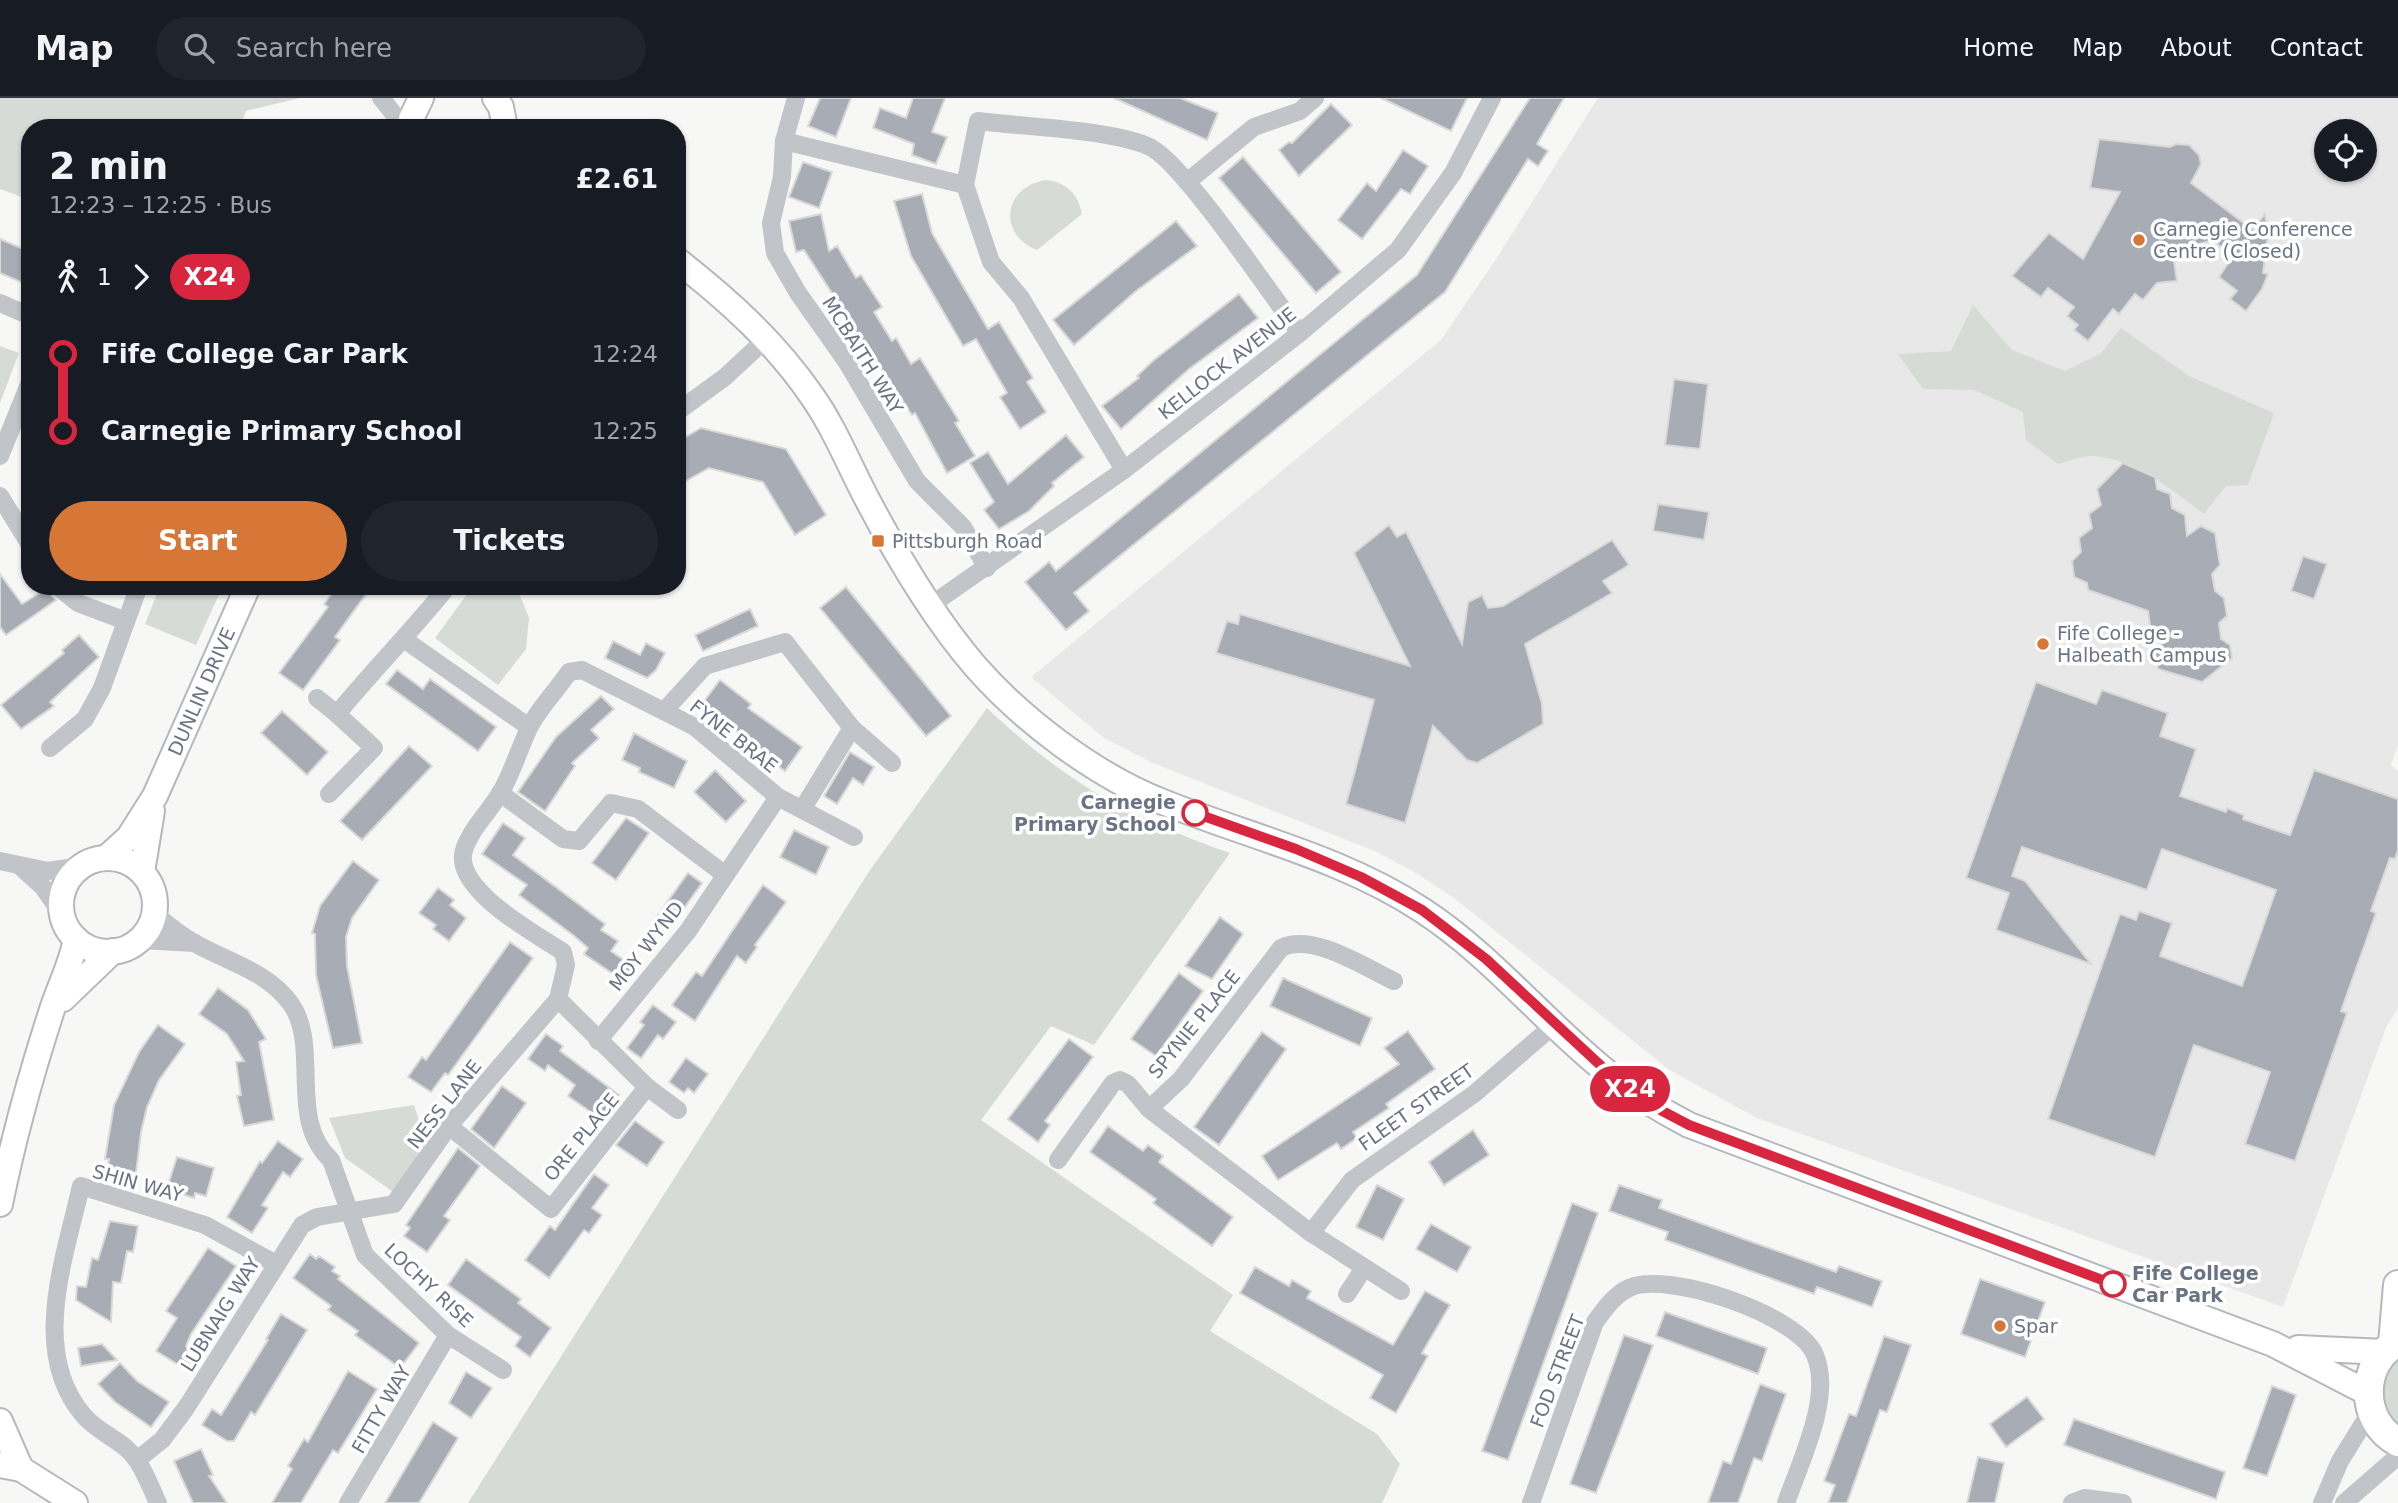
<!DOCTYPE html>
<html lang="en">
<head>
<meta charset="utf-8">
<style>
  :root { --surface:#171b24; --page:#20242c; --text:#f1f3f6; --muted:#9ea1a6; --line:#363941; --accent:#d67637 }
  body { margin:0; font-family:"DejaVu Sans",sans-serif; background:var(--page); color:var(--text); height:100vh; display:flex; flex-direction:column; font-size:26px; white-space:nowrap }
  * { box-sizing:border-box; margin:0 }
  p { font-size:23px; color:var(--muted) }
  .icon { flex:none; width:38px; height:38px; fill:none; stroke:currentColor; stroke-width:2; stroke-linecap:round; stroke-linejoin:round }
  .map { position:relative; flex:1; overflow:hidden }
  .panel { position:absolute; left:21px; top:21px; width:665px; height:476px; display:flex; flex-direction:column; background:var(--surface); border-radius:28px; box-shadow:0 2px 5px #0004 }
  .panel>* { flex:none }
  .badge { padding:0 14px; border-radius:23px; font-size:24px; line-height:46px }
  .controls { position:absolute; left:2314px; top:21px; display:grid; gap:14px }
  .controls a { display:grid; place-items:center; width:63px; height:63px; border-radius:50%; background:var(--surface); box-shadow:0 2px 5px #0004; font-size:35px }
  .map>.badge { position:absolute; translate:-50% -50%; box-shadow:0 0 0 4px #fff }
  .legs { display:flex; align-items:center; gap:10px; height:77px; padding:0 28px; font-size:23px }
  .legs p { margin-inline-start:auto }
  .summary { display:flex; align-items:center; justify-content:space-between; height:119px; padding:0 28px }
  h1 { font-size:38px; font-weight:700; line-height:52px }
  .primary-button { display:flex; gap:14px; margin-top:auto; padding:14px 28px }
  .primary-button a { flex:1; height:80px; border-radius:42px; background:var(--accent); color:#fff; font-size:28px; font-weight:700; line-height:80px; text-align:center }
  .primary-button a+a { background:var(--page); color:var(--text) }
  ul { padding:0 28px; list-style:none }
  li { display:flex; align-items:center; gap:24px; height:77px; font-size:26px }
  li i { display:grid; place-items:center; width:10px; height:100%; margin:0 9px; background:currentColor }
  li i::after { content:''; width:18px; height:18px; margin:-9px; border:5px solid; border-radius:50%; background:var(--surface) }
  li p { margin-inline-start:auto }
  li:first-child i { background:linear-gradient(#0000 50%,currentColor 0) }
  li:last-child i { background:linear-gradient(currentColor 50%,#0000 0) }
  header { display:flex; align-items:center; gap:42px; box-sizing:border-box; height:98px; padding:0 35px; background:var(--surface); border-bottom:2px solid var(--line) }
  header strong { font-size:33px }
  nav { display:flex; gap:38px; margin-inline-start:auto; font-size:24px }
  .search { width:490px; height:63px; background:var(--page); display:flex; align-items:center; gap:18px; box-sizing:border-box; padding:0 24px; border-radius:38px; color:var(--muted); font-size:26px }
  .map>svg:first-child { display:block }
  .built { fill:#e8e8e8; fill-rule:evenodd }
  .green { fill:#d6dcd5 }
  .building { fill:#a8adb5; stroke:#d9d9d7; stroke-width:2 }
  .lines { fill:none; stroke-linecap:round; stroke-linejoin:round }
  .secondary-casing { stroke:#b4b7bd; stroke-width:28 }
  .primary-casing { stroke:#b5b7bc; stroke-width:32 }
  .street { stroke:#c1c4c8; stroke-width:18 }
  .secondary { stroke:#fff; stroke-width:24 }
  .primary { stroke:#fff; stroke-width:28 }
  .line-1-casing { stroke:#fff; stroke-width:16 }
  .line-1 { stroke:#d7263d; stroke-width:10 }
  .poi-dot { fill:#d67637; stroke:#fff; stroke-width:2.5 }
  .stop-1-dot { fill:#fff; stroke:#d7263d; stroke-width:3.5 }
  .labels { text-anchor:middle; dominant-baseline:central; stroke-width:7; stroke-linejoin:round; paint-order:stroke }
  .poi-label { font-size:19px; fill:#697384; stroke:#fff; text-anchor:start }
  .street-label { font-size:19px; fill:#697384; stroke:#fff }
  .stop-label { font-size:19px; font-weight:bold; fill:#697384; stroke:#fff; text-anchor:end }
</style>
</head>
<body>
<header>
<strong>Map</strong>
<div class="search"><svg class="icon" aria-label="search" viewBox="0 0 24 24"><circle cx="10" cy="10" r="6"/><path d="M15 15l6 6"/></svg>Search here</div>
<nav><a>Home</a><a>Map</a><a>About</a><a>Contact</a></nav>
</header>
<div class="map">
<svg width="2398" height="1405" viewBox="0 0 2398 1405">
  <rect width="100%" height="100%" fill="#f7f8f5"/>
  <path class="built" d="M1598,0H2398V647L2391,667L2398,673V911L2387,927L2283,1209L1757,1020L1671,973L1454,800L1416,775L1377,754L1153,665L1104,640L1031,579L1441,242L1496,161ZM2326,33H2364V72H2326Z"/>
  <g class="green">
    <polygon points="0,0 300,0 246,13 240,30 30,30 30,102 0,91"/>
    <path d="M1047,82C1067,85 1078,96 1082,116L1037,152C996,136 1004,87 1047,82Z"/>
    <path d="M1973,207L2012,252L2065,273L2100,256L2121,230L2189,278L2274,315L2248,387L2226,388L2204,416C2172,392 2137,362 2095,358C2084,357 2069,363 2058,366L2026,342L2023,314L1974,292L1923,291L1898,256L1951,253Z"/>
    <polygon points="0,248 19,255 0,305"/>
    <polygon points="160,488 223,488 196,547 145,526"/>
    <polygon points="473,488 516,488 529,520 526,551 498,587 435,540"/>
    <path d="M987,610C1066,685 1128,719 1230,755L1094,947L1051,928L981,1022L1233,1197L1210,1233L1377,1336L1400,1366L1382,1405H468L870,772Z"/>
    <polygon points="414,1007 427,1049 396,1096 345,1060 329,1020"/>
    <path d="M2398,1259V1330C2378,1307 2377,1282 2398,1259Z"/>
  </g>
  <g class="building">
    <polygon points="820,0 851,0 836,39 808,28"/>
    <polygon points="913,0 945,0 932,34 947,39 936,66 912,57 914,46 873,30 880,10 906,20"/>
    <polygon points="1114,0 1180,0 1218,15 1207,42"/>
    <polygon points="1381,0 1467,0 1451,33"/>
    <polygon points="1530,0 1564,0 1537,46 1548,53 1538,68 1528,61 1445,194 1074,495 1089,513 1066,532 1025,484 1049,464 1056,473 1417,177"/>
    <polygon points="1331,6 1352,27 1299,78 1279,52 1289,44 1292,45"/>
    <polygon points="2099,41 2170,49 2176,46 2189,47 2199,57 2201,66 2191,85 2253,132 2265,116 2268,137 2263,175 2268,176 2262,191 2246,213 2230,201 2237,193 2219,179 2233,158 2212,142 2183,151 2174,163 2177,183 2157,185 2143,202 2135,196 2119,216 2113,211 2088,243 2074,232 2078,227 2067,218 2074,209 2048,190 2041,199 2012,178 2049,135 2083,161 2120,94 2090,90"/>
    <polygon points="1403,52 1428,68 1410,96 1401,91 1362,141 1338,122 1367,85 1376,93"/>
    <polygon points="1243,59 1341,174 1316,195 1219,80"/>
    <polygon points="803,64 832,74 819,110 789,99"/>
    <polygon points="922,96 932,135 988,231 999,224 1033,280 1027,284 1046,314 1020,331 1000,299 1007,295 976,241 963,248 911,158 894,103"/>
    <polygon points="821,116 829,153 837,148 856,180 861,177 882,209 874,214 892,243 896,240 911,266 920,260 959,323 955,325 975,358 947,375 915,315 912,317 868,250 865,252 849,227 852,226 804,152 796,154 789,123"/>
    <polygon points="1176,123 1197,148 1136,193 1074,247 1053,222"/>
    <polygon points="0,141 30,154 30,188 0,175"/>
    <polygon points="1239,196 1258,220 1189,271 1121,331 1102,308 1139,280 1137,278 1154,262"/>
    <polygon points="1674,281 1708,286 1700,351 1665,347"/>
    <polygon points="701,330 786,351 826,417 795,437 763,384 709,370 677,388 677,344"/>
    <polygon points="1066,337 1084,359 1052,385 1054,388 1029,413 999,431 984,412 994,404 970,365 988,354 1008,386"/>
    <polygon points="2123,365 2155,379 2157,391 2170,396 2172,410 2185,417 2187,438 2201,428 2215,435 2220,467 2212,476 2215,493 2224,500 2227,518 2219,525 2221,541 2230,547 2232,560 2202,584 2158,571 2155,553 2170,538 2150,528 2148,513 2088,492 2087,485 2074,479 2072,463 2081,454 2079,440 2092,430 2089,416 2101,407 2097,391"/>
    <polygon points="1658,406 1709,414 1704,442 1653,433"/>
    <polygon points="1389,427 1397,439 1406,434 1462,546 1468,504 1482,497 1488,510 1503,508 1612,442 1629,467 1603,483 1612,495 1525,546 1542,606 1543,626 1477,665 1467,662 1433,628 1405,725 1346,706 1374,602 1216,555 1227,523 1238,526 1240,516 1410,568 1354,455"/>
    <polygon points="2303,458 2327,466 2314,501 2291,493"/>
    <polygon points="0,476 22,506 46,491 56,502 6,537 0,529"/>
    <polygon points="337,488 372,488 335,539 340,542 303,592 279,575 328,509 324,506"/>
    <polygon points="846,489 951,618 926,638 820,510"/>
    <polygon points="750,511 758,528 703,553 695,537"/>
    <polygon points="79,537 99,559 50,604 54,608 21,631 1,607 64,555 62,552"/>
    <polygon points="613,543 640,557 646,545 665,555 656,572 647,580 605,560"/>
    <polygon points="397,572 423,591 430,581 496,629 478,653 386,586"/>
    <polygon points="720,582 751,606 748,610 802,649 785,673 753,650 755,647 702,606"/>
    <polygon points="2036,584 2096,606 2102,592 2168,615 2160,638 2196,651 2180,698 2226,714 2227,710 2244,717 2243,721 2290,737 2314,672 2398,701 2398,752 2395,761 2390,760 2371,813 2376,815 2341,913 2347,915 2295,1063 2245,1046 2270,974 2194,947 2155,1059 2048,1021 2120,816 2136,822 2139,813 2172,825 2160,858 2242,888 2276,792 2162,751 2147,792 2022,749 2012,778 2025,783 2091,866 1996,832 2009,795 1966,780"/>
    <polygon points="601,598 614,611 591,632 599,640 572,665 575,668 545,713 518,694 556,639"/>
    <polygon points="282,613 328,654 307,677 261,635"/>
    <polygon points="634,635 687,663 674,690 639,674 640,670 622,662"/>
    <polygon points="409,648 432,668 362,742 340,723"/>
    <polygon points="850,654 874,669 863,687 853,680 837,706 824,698"/>
    <polygon points="715,672 746,703 726,724 694,694"/>
    <polygon points="626,720 649,735 616,782 592,765"/>
    <polygon points="503,725 525,740 513,757 605,826 601,832 618,843 611,853 635,870 625,884 584,856 588,850 573,837 519,797 527,787 482,756"/>
    <polygon points="794,732 829,749 816,777 780,759"/>
    <polygon points="353,763 379,782 352,820 346,839 347,868 362,945 333,950 316,877 315,836 312,835 320,808"/>
    <polygon points="688,775 702,785 667,834 653,824"/>
    <polygon points="763,787 786,804 755,847 757,849 746,865 737,858 695,923 672,907 696,874 702,878"/>
    <polygon points="438,790 454,802 450,807 466,820 449,843 433,831 436,827 419,815"/>
    <polygon points="1220,819 1243,836 1212,881 1185,868"/>
    <polygon points="510,844 533,860 448,977 445,975 431,994 408,979 422,959 426,962"/>
    <polygon points="1179,875 1203,893 1156,958 1131,941"/>
    <polygon points="1283,880 1372,920 1360,948 1270,908"/>
    <polygon points="218,890 248,912 266,941 259,944 274,1022 244,1028 237,998 241,997 236,964 244,963 227,936 199,916"/>
    <polygon points="653,907 676,924 663,941 658,937 641,960 627,950 644,927 640,924"/>
    <polygon points="158,927 185,946 159,982 147,1009 141,1034 136,1075 108,1072 109,1061 105,1061 114,1007 139,954"/>
    <polygon points="1408,933 1435,971 1386,1006 1389,1010 1353,1034 1357,1040 1341,1051 1337,1045 1278,1082 1262,1058 1399,966 1384,950"/>
    <polygon points="1262,934 1286,951 1219,1047 1194,1029"/>
    <polygon points="546,936 563,948 560,953 619,997 612,1006 616,1010 605,1024 568,998 575,987 548,967 545,973 528,961"/>
    <polygon points="1069,941 1093,959 1045,1023 1050,1027 1038,1044 1008,1021"/>
    <polygon points="686,960 708,976 694,995 688,990 684,995 669,984"/>
    <polygon points="502,988 526,1005 494,1050 471,1031"/>
    <polygon points="635,1023 664,1044 647,1068 616,1047"/>
    <polygon points="1108,1028 1143,1053 1148,1047 1163,1058 1159,1064 1233,1119 1212,1148 1153,1105 1156,1101 1090,1054"/>
    <polygon points="1473,1032 1489,1057 1444,1087 1429,1064"/>
    <polygon points="278,1043 303,1061 290,1079 283,1074 262,1107 268,1110 252,1135 227,1119 260,1063 262,1065"/>
    <polygon points="458,1050 480,1068 444,1118 450,1122 427,1154 404,1138 410,1130 406,1127"/>
    <polygon points="177,1059 214,1070 206,1098 195,1095 194,1100 176,1094 177,1089 168,1087"/>
    <polygon points="594,1076 609,1087 592,1110 602,1117 589,1135 584,1132 549,1180 525,1162 550,1128 555,1132"/>
    <polygon points="1377,1087 1404,1101 1383,1142 1356,1129"/>
    <polygon points="1619,1087 1662,1102 1659,1110 1741,1140 1836,1174 1839,1168 1882,1183 1872,1209 1817,1189 1814,1196 1665,1142 1668,1134 1609,1113"/>
    <polygon points="1572,1105 1598,1115 1508,1362 1482,1353"/>
    <polygon points="110,1123 138,1128 133,1154 127,1153 121,1185 113,1184 111,1224 76,1202 77,1188 86,1189 92,1160 98,1162"/>
    <polygon points="1431,1126 1471,1149 1457,1174 1416,1151"/>
    <polygon points="208,1150 236,1168 191,1236 186,1248 197,1255 187,1272 156,1253 177,1220 166,1213"/>
    <polygon points="310,1156 316,1161 319,1158 335,1169 332,1173 340,1178 338,1181 419,1245 400,1270 355,1237 358,1233 328,1212 331,1208 293,1180"/>
    <polygon points="466,1161 521,1201 518,1205 551,1230 530,1259 515,1248 521,1239 448,1187"/>
    <polygon points="1255,1169 1289,1188 1292,1182 1311,1193 1307,1200 1393,1247 1425,1193 1450,1207 1422,1255 1428,1258 1396,1315 1370,1300 1383,1277 1240,1195"/>
    <polygon points="1980,1181 2045,1204 2025,1259 1961,1236"/>
    <polygon points="1665,1214 1767,1250 1758,1276 1656,1238"/>
    <polygon points="281,1216 307,1232 255,1317 251,1314 234,1343 227,1343 202,1327 212,1311 221,1317 268,1242 266,1241"/>
    <polygon points="1624,1237 1653,1247 1596,1395 1570,1386"/>
    <polygon points="1884,1238 1911,1247 1887,1314 1880,1312 1847,1405 1828,1405 1835,1387 1824,1383 1849,1316 1856,1318"/>
    <polygon points="102,1246 117,1262 81,1268 78,1250"/>
    <polygon points="120,1265 137,1283 169,1304 151,1329 115,1304 98,1286"/>
    <polygon points="348,1273 377,1291 338,1355 333,1352 301,1405 272,1405 292,1371 288,1368 304,1341 308,1344"/>
    <polygon points="466,1274 492,1290 471,1320 449,1305"/>
    <polygon points="1760,1286 1786,1296 1762,1363 1754,1360 1738,1405 1708,1405 1723,1363 1731,1366"/>
    <polygon points="2272,1288 2296,1297 2267,1378 2243,1370"/>
    <polygon points="2027,1299 2044,1321 2006,1349 1990,1326"/>
    <polygon points="2074,1321 2225,1374 2216,1401 2064,1347"/>
    <polygon points="433,1324 458,1340 419,1405 385,1405"/>
    <polygon points="201,1351 213,1377 209,1378 227,1405 193,1405 174,1363"/>
    <polygon points="1978,1359 2004,1365 1995,1405 1967,1405"/>
  </g>
  <g class="lines">
    <defs>
      <g id="secondary">
        <polyline points="495,0 501,9 505,30"/>
        <polyline points="410,30 411,21 421,0"/>
        <path d="M677,162C728,202 775,244 812,298C834,329 849,367 867,401C897,458 933,519 975,568C1022,622 1096,678 1163,704C1250,739 1343,760 1422,812C1494,859 1546,927 1613,979C1637,998 1662,1013 1689,1027L2273,1246L2368,1295"/>
        <path id="s1" d="M106,760L129,739L155,698L248,488"/>
        <circle cx="108" cy="807" r="47"/>
        <polyline points="142,774 152,713"/>
        <polyline points="63,901 113,853"/>
        <path d="M0,1106C13,1042 30,980 50,918C58,891 71,868 76,841"/>
        <polyline points="2298,1250 2385,1254"/>
        <polyline points="0,1323 21,1371"/>
        <polyline points="0,1367 21,1371 75,1405"/>
      </g>
      <g id="primary">
        <path d="M2398,1244C2359,1264 2359,1324 2398,1344"/>
        <polyline points="2393,1246 2398,1187"/>
      </g>
    </defs>
    <use href="#secondary" class="secondary-casing"/>
    <use href="#primary" class="primary-casing"/>
    <g class="street">
      <polyline points="381,0 405,30"/>
      <polyline points="796,0 784,43 782,79 771,125 775,155 798,195 846,263 917,383 963,429 987,470"/>
      <polyline points="784,43 965,87"/>
      <polyline points="1187,84 1254,29 1300,13 1315,0"/>
      <polyline points="0,205 30,218"/>
      <polyline points="677,314 725,279 767,240"/>
      <polyline points="0,358 30,284"/>
      <path d="M1124,372L1021,200L991,164L965,87L978,23C1026,29 1105,31 1148,48C1181,61 1273,200 1300,235"/>
      <polyline points="0,398 30,447"/>
      <polyline points="57,488 78,505 126,523"/>
      <polyline points="931,507 1124,372 1300,235 1398,152 1453,75 1492,0"/>
      <polyline points="405,542 529,629"/>
      <polyline points="317,600 337,616"/>
      <polyline points="665,612 705,568 785,544 852,630 892,665"/>
      <polyline points="50,650 85,621 102,590 139,488"/>
      <polyline points="500,695 563,741 579,743 611,705 638,711 724,776"/>
      <path d="M329,696L374,650L337,616C373,572 412,533 448,488"/>
      <polyline points="803,710 852,630"/>
      <polyline points="0,763 48,773 82,768"/>
      <polyline points="21,769 43,789 62,817"/>
      <path d="M154,816C168,826 182,839 198,847C231,865 268,874 291,906C321,949 287,1022 331,1062L365,1157L448,1237L503,1272"/>
      <polyline points="140,842 195,845"/>
      <polyline points="598,943 688,833 778,699"/>
      <polyline points="1149,1011 1311,1135"/>
      <path d="M678,1012L647,989L558,901L566,867L563,854C536,836 452,791 464,752C471,730 490,713 501,694C513,673 519,651 529,630C538,611 557,592 569,574L582,572L695,629L778,699L854,739"/>
      <polyline points="449,1028 551,1111 647,989"/>
      <path d="M1058,1062L1113,985L1120,982L1128,986L1149,1011L1181,981L1281,850C1312,834 1364,869 1394,883"/>
      <polyline points="1401,1193 1311,1135 1352,1082 1474,996 1555,926"/>
      <polyline points="1347,1196 1364,1170"/>
      <polyline points="137,1362 162,1342 186,1310 302,1127 317,1119 394,1106 449,1028 558,901"/>
      <path d="M158,1405C149,1386 142,1364 126,1350C113,1339 95,1331 84,1318C29,1255 65,1159 81,1088L205,1127L276,1166"/>
      <polyline points="348,1405 448,1237"/>
      <path d="M1531,1405L1595,1224C1604,1212 1614,1197 1629,1190C1667,1172 1799,1217 1815,1257C1833,1299 1800,1364 1786,1405"/>
      <polyline points="2072,1405 2085,1400 2123,1405"/>
      <polyline points="2322,1405 2340,1363 2371,1313"/>
      <polyline points="2344,1405 2398,1358"/>
    </g>
    <use href="#secondary" class="secondary"/>
    <use href="#primary" class="primary"/>
  </g>
  <g class="lines">
    <defs>
      <polyline id="line-1" points="1195,715 1296,751 1361,779 1422,812 1486,861 1612,978 1651,1007 1689,1027 2113,1186"/>
    </defs>
    <use href="#line-1" class="line-1-casing"/>
    <use href="#line-1" class="line-1"/>
  </g>
  <g class="poi-dot">
    <circle cx="2139" cy="142" r="7"/>
    <rect x="871" y="436" width="14" height="14" rx="3.5"/>
    <circle cx="2043" cy="546" r="7"/>
    <circle cx="2000" cy="1228" r="7"/>
  </g>
  <g class="stop-1-dot">
    <circle cx="1195" cy="715" r="12"/>
    <circle cx="2113" cy="1186" r="12"/>
  </g>
  <g class="labels">
    <g class="poi-label">
      <text x="2153" y="131">Carnegie Conference<tspan x="2153" dy="22">Centre (Closed)</tspan></text>
      <text x="892" y="443">Pittsburgh Road</text>
      <text x="2057" y="535">Fife College -<tspan x="2057" dy="22">Halbeath Campus</tspan></text>
      <text x="2014" y="1228">Spar</text>
    </g>
    <g class="street-label">
      <text transform="translate(863 257) rotate(58)">MCBAITH WAY</text>
      <text transform="translate(1227 265) rotate(-38)">KELLOCK AVENUE</text>
      <text stroke="none"><textPath href="#s1" startOffset="194">DUNLIN DRIVE</textPath></text>
      <text transform="translate(734 638) rotate(38)">FYNE BRAE</text>
      <text transform="translate(646 848) rotate(-52)">MOY WYND</text>
      <text transform="translate(1194 926) rotate(-51)">SPYNIE PLACE</text>
      <text transform="translate(444 1006) rotate(-52)">NESS LANE</text>
      <text transform="translate(1416 1009) rotate(-35)">FLEET STREET</text>
      <text transform="translate(581 1039) rotate(-51)">ORE PLACE</text>
      <text transform="translate(138 1085) rotate(16)">SHIN WAY</text>
      <text transform="translate(429 1187) rotate(43)">LOCHY RISE</text>
      <text transform="translate(220 1216) rotate(-58)">LUBNAIG WAY</text>
      <text transform="translate(1557 1273) rotate(-69)">FOD STREET</text>
      <text transform="translate(381 1311) rotate(-60)">FITTY WAY</text>
    </g>
    <g class="stop-label">
      <text x="1176" y="704">Carnegie<tspan x="1176" dy="22">Primary School</tspan></text>
      <text x="2132" y="1175" text-anchor="start">Fife College<tspan x="2132" dy="22">Car Park</tspan></text>
    </g>
  </g>
</svg>
<div class="controls">
<a><svg class="icon" aria-label="locate" viewBox="0 0 24 24"><circle cx="12" cy="12" r="6"/><path d="M12 2v4M12 18v4M2 12h4M18 12h4"/></svg></a>
</div>
<b class="badge" style="left:1630px;top:991px;background:#d7263d;color:#fff">X24</b>
<section class="panel">
<div class="summary"><div><h1>2 min</h1><p>12:23 – 12:25 · Bus</p></div><b>£2.61</b></div>
<div class="legs"><svg class="icon" aria-label="walk" viewBox="0 0 24 24"><circle cx="13" cy="4" r="2"/><path d="M13 8l-2 6 4 7M11 14l-3 7M7 12l3-4h3l4 4"/></svg>1<svg class="icon" aria-label="forward" viewBox="0 0 24 24"><path d="M9 5l7 7-7 7"/></svg><b class="badge" style="background:#d7263d;color:#fff">X24</b></div>
<ul>
<li><i style="color:#d7263d"></i><b>Fife College Car Park</b><p>12:24</p></li>
<li><i style="color:#d7263d"></i><b>Carnegie Primary School</b><p>12:25</p></li>
</ul>
<div class="primary-button"><a>Start</a><a>Tickets</a></div>
</section>
</div>
</body>
</html>
